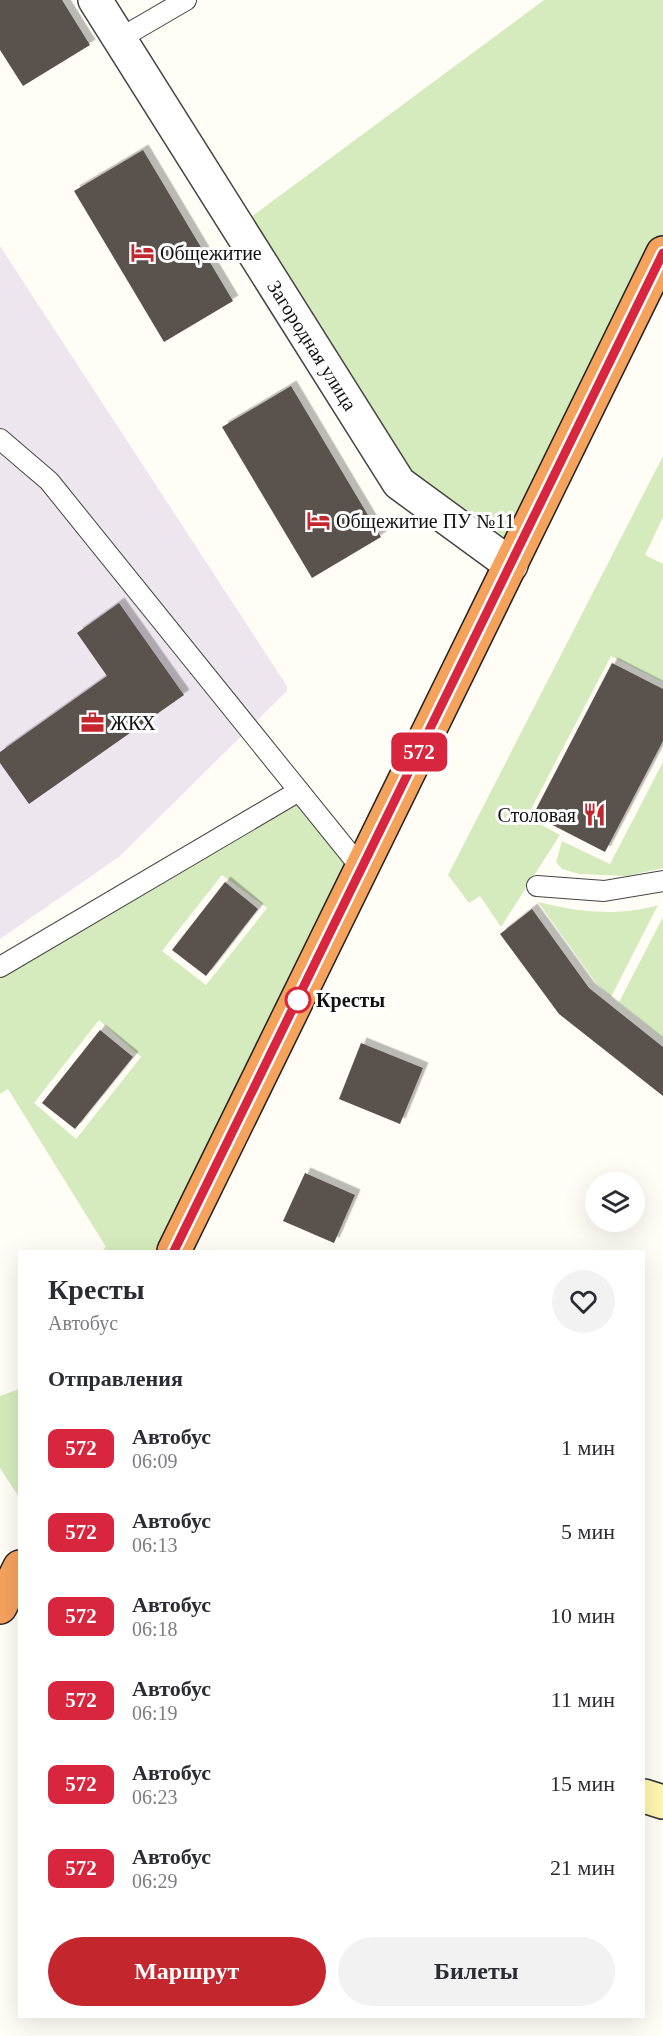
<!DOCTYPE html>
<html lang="ru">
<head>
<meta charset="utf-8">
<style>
  :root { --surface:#fff; --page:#f2f2f3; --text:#2b2b33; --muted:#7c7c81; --accent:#c4262e }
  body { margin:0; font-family:Georgia,serif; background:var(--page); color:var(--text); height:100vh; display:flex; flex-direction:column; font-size:22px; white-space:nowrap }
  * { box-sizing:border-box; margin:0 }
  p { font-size:20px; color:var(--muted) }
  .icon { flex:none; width:33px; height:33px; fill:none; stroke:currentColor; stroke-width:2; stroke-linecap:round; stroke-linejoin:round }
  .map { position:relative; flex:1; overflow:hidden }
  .side { position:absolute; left:18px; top:1250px; width:627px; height:768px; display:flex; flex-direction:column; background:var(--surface); border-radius:0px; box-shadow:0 6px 24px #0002 }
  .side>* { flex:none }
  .badge { padding:0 12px; border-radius:9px; font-size:21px; line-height:39px }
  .tools { position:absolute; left:585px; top:1172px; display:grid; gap:12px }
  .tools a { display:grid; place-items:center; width:60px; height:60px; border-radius:50%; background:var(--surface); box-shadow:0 6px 24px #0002; font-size:30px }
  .map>.badge { position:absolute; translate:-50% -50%; box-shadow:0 0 0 3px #fff }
  h2 { padding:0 30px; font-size:22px; line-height:54px }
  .round { display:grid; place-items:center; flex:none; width:63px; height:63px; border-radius:32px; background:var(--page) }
  .headline { display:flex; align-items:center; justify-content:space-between; height:102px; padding:0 30px }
  h1 { font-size:28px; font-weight:700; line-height:45px }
  .primary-button { display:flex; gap:12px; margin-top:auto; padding:12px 30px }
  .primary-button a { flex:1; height:69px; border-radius:36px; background:var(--accent); color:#fff; font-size:24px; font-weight:700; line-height:69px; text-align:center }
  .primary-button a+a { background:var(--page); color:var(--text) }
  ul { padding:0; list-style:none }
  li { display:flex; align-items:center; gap:18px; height:84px; padding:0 30px }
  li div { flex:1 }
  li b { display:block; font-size:22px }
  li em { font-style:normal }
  li .badge { min-width:66px; font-weight:700; text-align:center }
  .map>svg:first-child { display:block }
  .industrial { fill:#eee6ef }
  .green { fill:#d5ebbd; fill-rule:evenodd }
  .building { fill:#5a524d; filter:url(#shadow) }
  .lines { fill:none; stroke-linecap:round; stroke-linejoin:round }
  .lane-casing { stroke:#444; stroke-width:22 }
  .street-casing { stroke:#444; stroke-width:36 }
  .secondary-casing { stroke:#333; stroke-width:36 }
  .highway-casing { stroke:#222; stroke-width:36 }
  .lane { stroke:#fff; stroke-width:20 }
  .street { stroke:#fff; stroke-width:33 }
  .secondary { stroke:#fff6b0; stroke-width:33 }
  .highway { stroke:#f5a25d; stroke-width:33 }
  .line-casing { stroke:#fff; stroke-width:14 }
  .line { stroke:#d7263d; stroke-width:9 }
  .stop-dot { fill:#fff; stroke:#d7263d; stroke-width:3 }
  .labels { text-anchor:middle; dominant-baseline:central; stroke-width:6; stroke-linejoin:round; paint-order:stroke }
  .poi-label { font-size:20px; fill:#111; stroke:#fff; text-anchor:start }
  .street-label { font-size:20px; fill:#111; stroke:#fff }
  .stop-label { font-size:20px; font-weight:bold; fill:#111; stroke:#fff; text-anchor:start }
</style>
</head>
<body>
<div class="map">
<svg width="663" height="2036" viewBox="0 0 663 2036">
  <defs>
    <filter id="shadow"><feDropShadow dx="5.5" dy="-5.5" stdDeviation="0" flood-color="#0004"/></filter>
  </defs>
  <rect width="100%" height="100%" fill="#fffdf5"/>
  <polygon class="industrial" points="0,246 287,686 287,691 119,857 0,939"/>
  <g class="green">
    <polygon points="544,0 663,0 663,239 509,553 405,479 247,220"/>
    <polygon points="663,456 663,517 645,555 663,564 663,682 611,656 527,817 560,835 501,927 480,896 469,903 448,875"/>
    <polygon points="663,762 663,868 627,876 579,874 562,869 556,862 562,841 610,864"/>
    <path d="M298,801L354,869L164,1251H102L106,1247L8,1089L0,1094V972ZM222,875L267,908L206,985L162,951ZM99,1020L141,1057L76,1139L34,1103Z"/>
    <path d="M538,902C579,912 618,917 658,905L611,997L596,983Z"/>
    <polygon points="663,917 663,1038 619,1002"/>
    <polygon points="19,1389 19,1497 0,1468 0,1396"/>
  </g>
  <g class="building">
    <polygon points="0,0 62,0 90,45 23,86 0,50"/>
    <polygon points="143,150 233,301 164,342 74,191"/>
    <polygon points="291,386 381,537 312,578 222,427"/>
    <polygon points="119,603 184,695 29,804 0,763 0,752 107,676 77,633"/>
    <polygon points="612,663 663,689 663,741 605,852 533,815"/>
    <polygon points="225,882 258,909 206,976 172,950"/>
    <polygon points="532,909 589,988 663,1047 663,1096 559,1014 500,934"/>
    <polygon points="100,1030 133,1057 75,1129 42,1103"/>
    <polygon points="361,1043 423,1068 400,1124 339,1099"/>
    <polygon points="305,1173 355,1195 334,1243 283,1221"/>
  </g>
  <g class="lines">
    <defs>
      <g id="lane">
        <polyline points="119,39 186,0"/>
        <polyline points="0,439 49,481 362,869"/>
        <polyline points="537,886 604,891 663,881"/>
        <polyline points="0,967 299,791"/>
      </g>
      <g id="street">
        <path id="s1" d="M95,0L399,483L511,565"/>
      </g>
      <polyline id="secondary" points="644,1796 663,1802"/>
      <g id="highway">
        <polyline points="174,1251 663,253"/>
        <polyline points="0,1607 20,1567"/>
      </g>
    </defs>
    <use href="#lane" class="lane-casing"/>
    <use href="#street" class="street-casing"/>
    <use href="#secondary" class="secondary-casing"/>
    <use href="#highway" class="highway-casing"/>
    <use href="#lane" class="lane"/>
    <use href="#street" class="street"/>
    <use href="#secondary" class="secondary"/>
    <use href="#highway" class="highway"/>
  </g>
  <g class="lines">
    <defs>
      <polyline id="line" points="174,1251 663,253"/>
    </defs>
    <use href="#line" class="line-casing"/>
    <use href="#line" class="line"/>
  </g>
  <defs>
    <symbol id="hotel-bare" viewBox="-9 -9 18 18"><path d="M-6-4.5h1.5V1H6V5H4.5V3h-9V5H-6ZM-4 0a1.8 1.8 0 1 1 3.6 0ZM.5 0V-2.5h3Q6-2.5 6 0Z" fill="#c4262e" stroke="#fff" stroke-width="2.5" paint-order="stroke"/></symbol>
    <symbol id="office-bare" viewBox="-9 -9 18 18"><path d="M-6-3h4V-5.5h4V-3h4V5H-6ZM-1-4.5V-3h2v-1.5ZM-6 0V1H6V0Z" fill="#c4262e" stroke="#fff" stroke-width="2.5" paint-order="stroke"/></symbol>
    <symbol id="restaurant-bare" viewBox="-9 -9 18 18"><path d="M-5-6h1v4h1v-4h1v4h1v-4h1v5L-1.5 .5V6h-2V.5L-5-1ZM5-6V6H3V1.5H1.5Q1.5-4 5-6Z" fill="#c4262e" stroke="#fff" stroke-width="2.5" paint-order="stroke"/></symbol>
  </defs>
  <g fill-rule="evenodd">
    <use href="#hotel-bare" x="126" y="236" width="33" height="33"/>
    <use href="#hotel-bare" x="302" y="504" width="33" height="33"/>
    <use href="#office-bare" x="76" y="706" width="33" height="33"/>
    <use href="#restaurant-bare" x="578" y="798" width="33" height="33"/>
  </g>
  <circle class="stop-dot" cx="298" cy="1000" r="12"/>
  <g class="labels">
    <g class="poi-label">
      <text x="160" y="253">Общежитие</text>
      <text x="336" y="521">Общежитие ПУ №11</text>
      <text x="110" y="723">ЖКХ</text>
      <text x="576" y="815" text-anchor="end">Столовая</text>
    </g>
    <g class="street-label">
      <text stroke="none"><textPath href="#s1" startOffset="408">Загородная улица</textPath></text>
    </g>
    <g class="stop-label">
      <text x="316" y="1000">Кресты</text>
    </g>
  </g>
</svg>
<div class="tools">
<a><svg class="icon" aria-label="layers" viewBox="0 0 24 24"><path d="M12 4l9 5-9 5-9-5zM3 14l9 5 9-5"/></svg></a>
</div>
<b class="badge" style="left:419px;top:752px;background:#d7263d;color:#fff">572</b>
<section class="side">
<div class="headline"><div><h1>Кресты</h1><p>Автобус</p></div><a class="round"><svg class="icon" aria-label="heart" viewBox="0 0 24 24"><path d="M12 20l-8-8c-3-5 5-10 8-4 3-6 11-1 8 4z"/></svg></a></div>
<h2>Отправления</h2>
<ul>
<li><span class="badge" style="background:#d7263d;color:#fff">572</span><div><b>Автобус</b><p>06:09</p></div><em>1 мин</em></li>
<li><span class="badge" style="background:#d7263d;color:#fff">572</span><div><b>Автобус</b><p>06:13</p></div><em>5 мин</em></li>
<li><span class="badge" style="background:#d7263d;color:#fff">572</span><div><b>Автобус</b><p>06:18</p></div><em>10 мин</em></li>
<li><span class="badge" style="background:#d7263d;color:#fff">572</span><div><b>Автобус</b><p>06:19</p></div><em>11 мин</em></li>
<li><span class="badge" style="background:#d7263d;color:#fff">572</span><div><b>Автобус</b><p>06:23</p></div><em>15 мин</em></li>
<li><span class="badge" style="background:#d7263d;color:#fff">572</span><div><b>Автобус</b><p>06:29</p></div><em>21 мин</em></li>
</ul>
<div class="primary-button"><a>Маршрут</a><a>Билеты</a></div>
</section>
</div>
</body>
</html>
